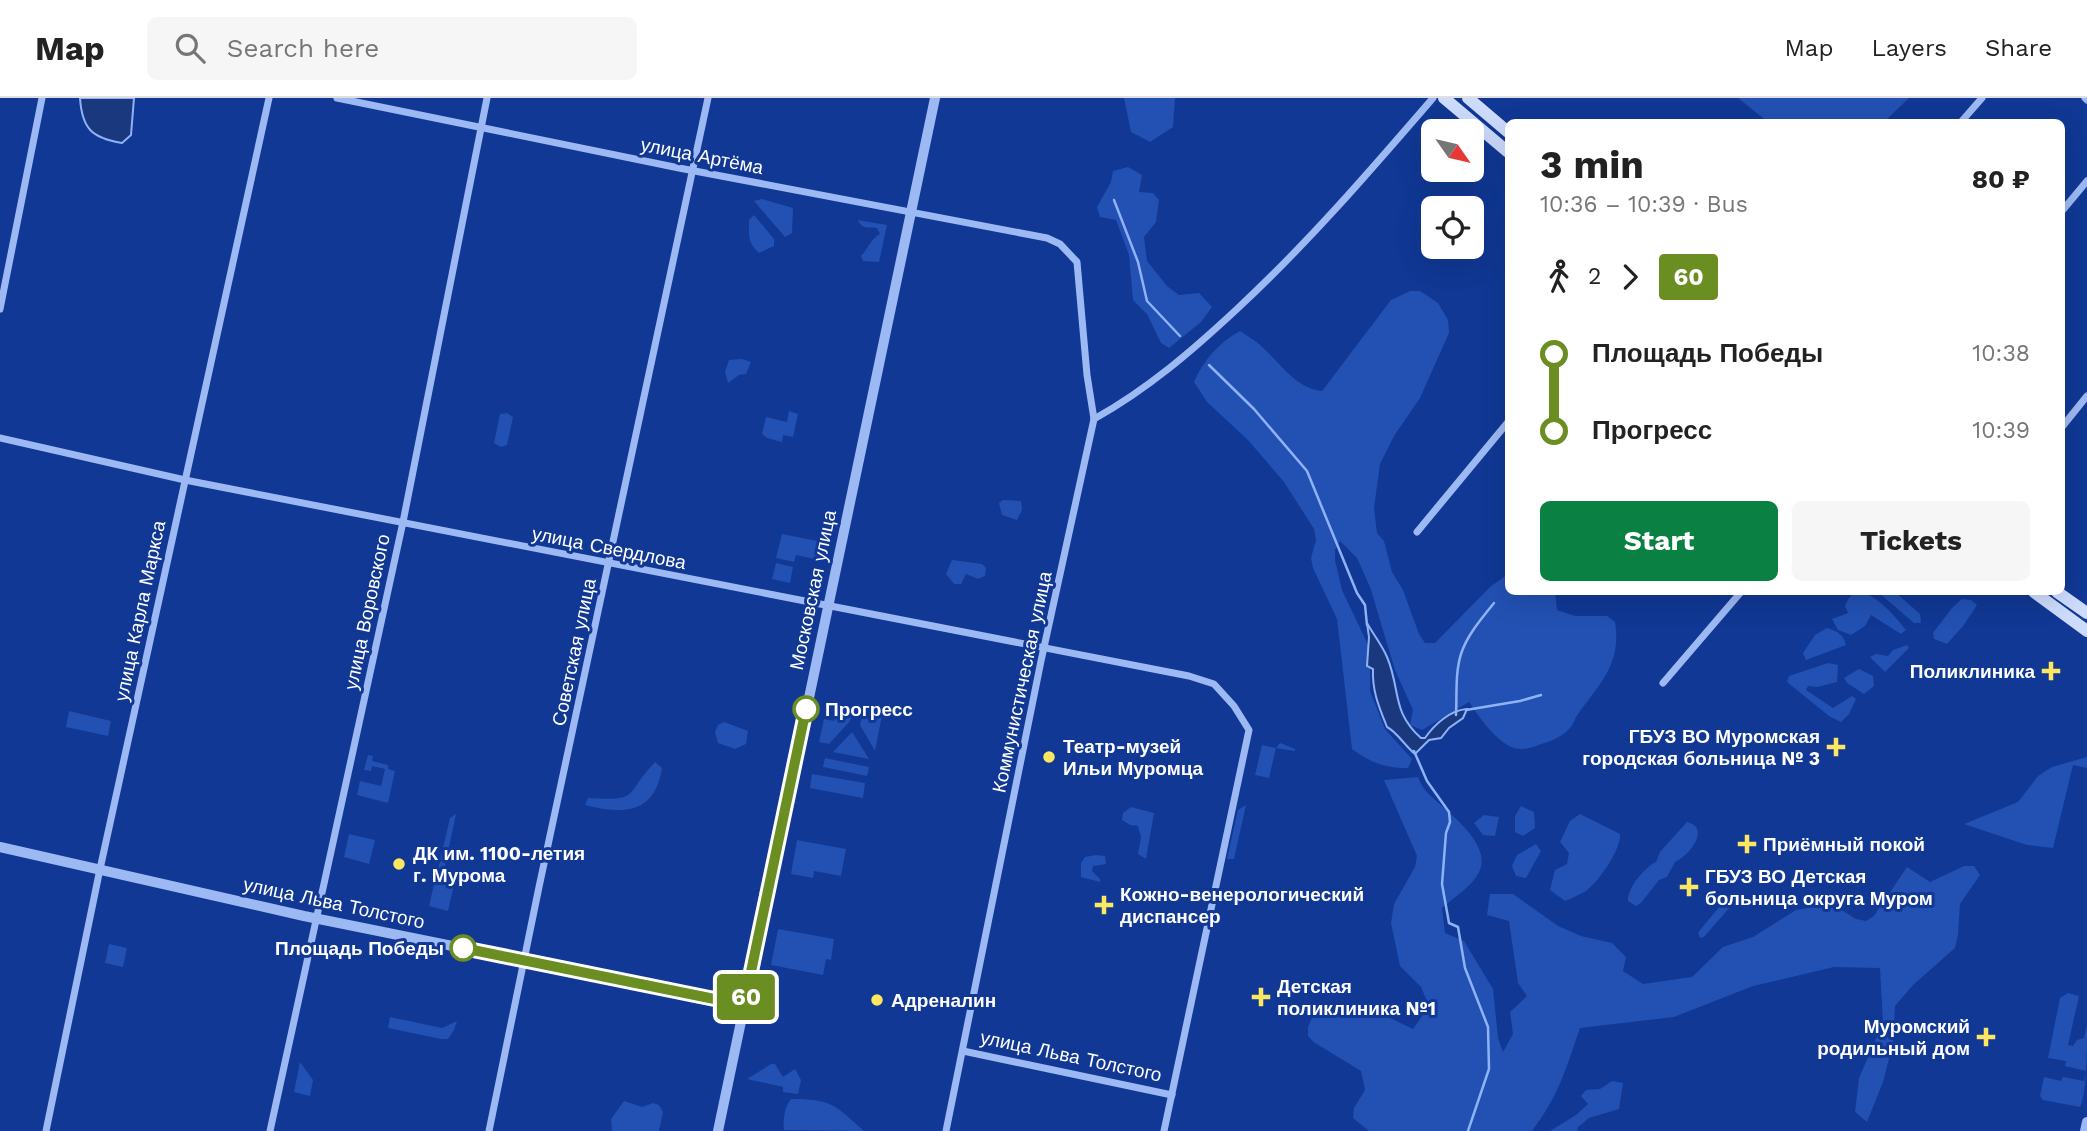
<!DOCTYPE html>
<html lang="en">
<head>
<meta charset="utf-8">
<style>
  :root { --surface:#fff; --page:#f6f6f6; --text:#222; --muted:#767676; --line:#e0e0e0; --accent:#0b8043 }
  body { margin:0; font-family:"Work Sans",sans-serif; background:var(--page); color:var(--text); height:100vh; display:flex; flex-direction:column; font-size:26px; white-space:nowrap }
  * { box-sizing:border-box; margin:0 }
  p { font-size:23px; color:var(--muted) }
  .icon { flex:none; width:38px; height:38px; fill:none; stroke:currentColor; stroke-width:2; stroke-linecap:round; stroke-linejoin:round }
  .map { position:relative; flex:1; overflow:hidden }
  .side { position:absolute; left:1505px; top:21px; width:560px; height:476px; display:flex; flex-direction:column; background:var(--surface); border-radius:10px; box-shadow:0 7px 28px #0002 }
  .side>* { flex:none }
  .badge { padding:0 14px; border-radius:5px; font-size:24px; line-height:46px }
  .needle { width:46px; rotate:124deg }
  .controls { position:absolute; left:1421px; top:21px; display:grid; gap:14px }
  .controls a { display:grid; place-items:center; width:63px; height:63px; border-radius:10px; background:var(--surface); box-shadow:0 7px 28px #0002; font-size:35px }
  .map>.badge { position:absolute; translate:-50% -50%; box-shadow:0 0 0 4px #fff }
  .legs { display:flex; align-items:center; gap:10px; height:77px; padding:0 35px; font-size:23px }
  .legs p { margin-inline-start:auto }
  .summary { display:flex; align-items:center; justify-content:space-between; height:119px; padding:0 35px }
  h1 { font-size:38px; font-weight:700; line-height:52px }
  .cta { display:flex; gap:14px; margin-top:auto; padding:14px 35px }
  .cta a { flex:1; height:80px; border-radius:10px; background:var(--accent); color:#fff; font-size:28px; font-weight:700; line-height:80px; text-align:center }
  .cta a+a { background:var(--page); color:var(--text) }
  ul { padding:0 35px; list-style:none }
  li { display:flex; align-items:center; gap:24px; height:77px; font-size:26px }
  li i { display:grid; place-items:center; width:10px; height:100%; margin:0 9px; background:currentColor }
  li i::after { content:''; width:18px; height:18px; margin:-9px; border:5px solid; border-radius:50%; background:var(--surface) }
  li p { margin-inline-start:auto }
  li:first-child i { background:linear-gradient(#0000 50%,currentColor 0) }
  li:last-child i { background:linear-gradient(currentColor 50%,#0000 0) }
  header { display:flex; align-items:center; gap:42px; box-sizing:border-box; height:98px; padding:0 35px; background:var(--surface); border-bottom:2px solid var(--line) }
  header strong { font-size:33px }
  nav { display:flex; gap:38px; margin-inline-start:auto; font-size:24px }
  .search { width:490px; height:63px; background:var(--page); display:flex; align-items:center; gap:18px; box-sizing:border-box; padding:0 24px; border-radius:10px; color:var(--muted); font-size:26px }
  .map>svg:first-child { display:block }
  .green { fill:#2251b3 }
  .water { fill:#1a387d; stroke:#8fb2f7; stroke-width:2 }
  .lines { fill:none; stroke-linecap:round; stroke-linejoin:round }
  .stream { stroke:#8fb2f7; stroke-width:2.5 }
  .minor { stroke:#9db9f3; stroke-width:7 }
  .tertiary { stroke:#9db9f3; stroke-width:10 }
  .secondary { stroke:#cddbfd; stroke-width:12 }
  .line-1-casing { stroke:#fff; stroke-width:16 }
  .line-1 { stroke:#6b8e23; stroke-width:10 }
  .poi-dot { fill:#ffe660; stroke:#103894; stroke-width:2.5 }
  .stop-1-dot { fill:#fff; stroke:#6b8e23; stroke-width:3.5 }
  .labels { text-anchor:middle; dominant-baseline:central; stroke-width:6; stroke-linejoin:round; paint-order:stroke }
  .street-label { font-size:19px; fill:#fff; stroke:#103894 }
  .poi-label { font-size:19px; font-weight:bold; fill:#fff; stroke:#103894; text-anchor:start }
  .stop-label { font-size:19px; font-weight:bold; fill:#fff; stroke:#103894; text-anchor:start }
</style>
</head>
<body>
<header>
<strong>Map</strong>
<div class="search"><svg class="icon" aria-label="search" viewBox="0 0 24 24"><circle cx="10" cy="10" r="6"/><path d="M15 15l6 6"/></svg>Search here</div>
<nav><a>Map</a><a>Layers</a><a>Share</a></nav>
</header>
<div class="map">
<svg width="2087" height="1033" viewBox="0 0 2087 1033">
  <rect width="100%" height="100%" fill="#103894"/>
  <g class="green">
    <polygon points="1124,0 1175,0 1173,29 1150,44 1131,34"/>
    <polygon points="1738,0 1909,0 1884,24 1768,24"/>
    <polygon points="1128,69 1142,77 1139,94 1153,95 1159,102 1156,124 1144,139 1147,163 1167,188 1179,197 1199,195 1212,209 1201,224 1169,250 1161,245 1147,216 1133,202 1129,157 1116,122 1100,119 1097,109 1111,84 1113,73"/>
    <polygon points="762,101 793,110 792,135 785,139 754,103"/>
    <path d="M754,117L774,141V148L759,155C747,144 749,137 749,122Z"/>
    <path d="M858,122L887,127L879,164L863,163L861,158C868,151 871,140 880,136L877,130C868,129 862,132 858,122Z"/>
    <path d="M1410,193H1420L1438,205L1448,222L1449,235L1420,300L1394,338L1380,366L1374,410L1377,435L1384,443L1392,474L1403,492L1419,536L1425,545H1435L1490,489L1508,476V494H1555L1557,512L1575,518H1607L1615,524C1622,567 1599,586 1576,619C1572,632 1561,639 1548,644C1540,646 1530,651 1522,651C1501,652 1480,620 1469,604L1422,632L1410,627L1413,612L1395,572L1370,489L1357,460L1340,443L1335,452V462L1342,492L1370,551V593L1385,631L1412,661L1408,670C1385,670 1371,665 1352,651L1337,521L1313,470L1311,460L1316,442L1314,431L1284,384L1248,342L1207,304L1194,284C1203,263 1219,244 1240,233C1246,237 1253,241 1259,246C1278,262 1295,291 1322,293L1391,202Z"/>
    <polygon points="742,261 751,264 746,276 739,277 728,285 725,274 729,262"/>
    <polygon points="789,313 798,316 793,339 783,337 782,344 767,340 762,336 766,319 787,324"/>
    <polygon points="507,315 513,319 507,347 501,349 494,345 500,316"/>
    <polygon points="1003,402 1021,403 1022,412 1017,422 1002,417 999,405"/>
    <polygon points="782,436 823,444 819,462 796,457 794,464 776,460"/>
    <polygon points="952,462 982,466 986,470 985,478 978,481 966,476 961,486 954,486 946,476"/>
    <polygon points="776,465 793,469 790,485 772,481"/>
    <path d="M1861,494C1879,499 1895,518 1906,532L1901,536L1871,517L1865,528L1851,537L1838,532L1832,521L1848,515L1845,508C1848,501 1851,494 1861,494Z"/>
    <polygon points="1878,494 1895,494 1920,516 1921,525 1914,525"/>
    <polygon points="1962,501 1971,502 1977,507 1963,528 1947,546 1934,541 1933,535 1952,510"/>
    <path d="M1827,530C1837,533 1843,536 1846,547L1806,562L1803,555L1815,537Z"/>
    <polygon points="1907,547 1909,550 1885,574 1870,559 1876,556 1888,558 1893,552"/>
    <polygon points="1828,565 1838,567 1837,584 1817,589 1808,588 1806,592 1833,610 1852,598 1856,601 1849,616 1841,624 1829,618 1787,584 1789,578"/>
    <polygon points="1859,571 1873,578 1874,588 1864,596 1847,585 1844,580"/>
    <polygon points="837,606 853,610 850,623 829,646 819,644 824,621 834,623"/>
    <polygon points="863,612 882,617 875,653 860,627"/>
    <polygon points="69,613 111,623 108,638 66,629"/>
    <polygon points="724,624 748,633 746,646 735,651 718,645 715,634 718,627"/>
    <polygon points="852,634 869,661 833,654"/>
    <polygon points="1280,645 1295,651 1295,653 1276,650 1269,680 1255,677 1262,647 1276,650"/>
    <polygon points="368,657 373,658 372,663 388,667 388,671 395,673 388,705 357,697 360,683 381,688 385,671 372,668 371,673 364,672"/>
    <polygon points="2087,659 2087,670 2073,667 2053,750 2027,747 1964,726 2018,704 2038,678 2052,669"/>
    <polygon points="825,660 869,669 867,678 823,669"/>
    <path d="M655,664L662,670C655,716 624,717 585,707L588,700C641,703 623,698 655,664Z"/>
    <polygon points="812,676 865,685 863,700 810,690"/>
    <path d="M1418,679C1420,684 1423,690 1426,693C1443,712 1496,745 1478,776C1471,789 1453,800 1442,810L1445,835L1464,843L1493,891L1498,940L1503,954L1513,936L1510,914L1527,898L1518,885L1509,823L1487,817L1490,796H1513L1558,828L1581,838L1612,845L1626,859L1623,873L1643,886L1692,879L1723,849L1753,839L1796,812L1832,806L1856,821L1866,823L1874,818L1907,769L1930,784L1964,768H1974L1980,777L1960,806L1958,837L1955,850L1913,887L1895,908L1893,945L1883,984L1867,1024L1855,1014L1859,980L1883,925L1880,870L1834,869L1753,888L1674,919L1580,930C1566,971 1559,997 1532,1033H1369L1353,1020L1354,1010L1365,992L1361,973L1315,945L1308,938V929L1316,911L1367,909L1413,931L1429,908L1421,889L1400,868L1391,825L1394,806L1415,769L1417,758L1384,682Z"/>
    <polygon points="1246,707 1234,761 1227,761 1238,712"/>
    <polygon points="1521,708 1534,714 1535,730 1523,738 1515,734 1515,718"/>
    <polygon points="1131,709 1154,715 1146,761 1138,756 1141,739 1138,728 1130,727 1122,722 1123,715"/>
    <polygon points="456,716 444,772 456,774 455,780 438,771 450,720"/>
    <path d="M1580,716L1620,736C1621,752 1599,783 1586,793C1579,797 1572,800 1565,803L1550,792L1555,772L1567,766L1569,755L1560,744L1570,723Z"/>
    <polygon points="1484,717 1499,719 1495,738 1483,737 1474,725"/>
    <path d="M1687,724C1712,730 1688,759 1675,764L1667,779L1659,782L1641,805L1636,808L1628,803C1627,790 1645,769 1656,764L1660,754Z"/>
    <polygon points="349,736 375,742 369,766 344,759"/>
    <polygon points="797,742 846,751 841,778 814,773 813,780 791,776"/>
    <polygon points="1536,746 1541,753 1526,780 1516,778 1512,768 1517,757"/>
    <polygon points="1096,757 1105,758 1106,766 1093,768 1092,773 1100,781 1100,784 1081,779 1081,765 1085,759"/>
    <polygon points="435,782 454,787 448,813 429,808"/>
    <polygon points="1731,795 1735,796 1737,801 1704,839 1700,840 1698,835 1700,832"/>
    <polygon points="778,831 834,841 831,862 826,861 823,877 771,867"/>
    <polygon points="109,846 127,850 123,869 105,865"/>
    <path d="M2068,895L2079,898L2068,947L2073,948L2077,942L2084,940L2087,927C2087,945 2087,997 2080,1009L2043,1002L2040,998L2044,979L2061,983L2063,979L2084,983L2086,973L2065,968L2066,963L2048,960L2060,900Z"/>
    <polygon points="390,919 442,930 457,923 454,932 448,941 441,941 388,930"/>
    <polygon points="300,964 313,982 310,998 294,994"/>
    <polygon points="771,966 775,966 783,979 795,971 801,982 798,996 783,994 783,989 747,981"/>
    <polygon points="1612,983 1623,985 1619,1011 1589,1020 1577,1030 1578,1033 1550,1033 1576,1017 1588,1006 1581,998 1586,992 1600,991"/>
    <path d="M791,1001C832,1001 835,1007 864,1033L784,1032C783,1021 784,1010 791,1001Z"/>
    <polygon points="624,1003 642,1009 653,1005 659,1007 663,1014 659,1033 612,1033 611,1021"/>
  </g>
  <g class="water">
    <path d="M80,0H134L131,37L122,45C92,40 82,31 80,0Z"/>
    <path d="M1367,525C1373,536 1382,547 1387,559C1401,592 1391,613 1421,640H1425C1434,627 1450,612 1467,611L1463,620L1449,630L1441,640L1429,642L1415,656C1405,648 1397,634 1387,629C1379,609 1372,593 1373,571L1367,568L1369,539Z"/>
  </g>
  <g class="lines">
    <g class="stream">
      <polyline points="1114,102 1138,164 1147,203 1180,238"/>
      <polyline points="1209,267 1254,311 1307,373 1357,495 1365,507 1367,527"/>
      <polyline points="1466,612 1520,603 1541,597"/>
      <path d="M1456,617C1457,597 1455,575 1461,556C1467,537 1482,520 1494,505"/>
      <polyline points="1414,653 1427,683 1449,714 1450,724 1446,735 1442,786 1449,825 1458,829 1465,870 1488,929 1489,971 1468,1033"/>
    </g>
    <g class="minor">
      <polyline points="337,0 679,70 1047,140 1060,146 1077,164 1087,277 1094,321 1041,563 946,1033"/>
      <polyline points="2085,0 2087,2"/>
      <polyline points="1961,24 1982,0"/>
      <polyline points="2062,113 2087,83"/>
      <polyline points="0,211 42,0"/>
      <path d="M1094,321C1148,291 1193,252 1237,211C1308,145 1370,73 1433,0"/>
      <polyline points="2062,329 2087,298"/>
      <polyline points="0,340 185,382 1189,578 1214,586 1234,608 1249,632 1164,1033"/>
      <polyline points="1417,434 1508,324"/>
      <polyline points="1663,585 1741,494"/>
      <polyline points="963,953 1172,997"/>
      <polyline points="46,1033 100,771 269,0"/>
      <polyline points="270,1033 403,424 487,0"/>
      <polyline points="489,1033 539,789 708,0"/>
    </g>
    <g class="tertiary">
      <polyline points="0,749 304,818 744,907"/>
      <polyline points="718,1033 935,0"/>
      <polyline points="2085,1033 2087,1024"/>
    </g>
    <g class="secondary">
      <polyline points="1444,0 1508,54"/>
      <polyline points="1468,0 1508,34"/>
      <polyline points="2034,494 2087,533"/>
      <polyline points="2057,494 2087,515"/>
    </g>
  </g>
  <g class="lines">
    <defs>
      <polyline id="line-1" points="463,850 744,907 806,611"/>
    </defs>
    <use href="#line-1" class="line-1-casing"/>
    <use href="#line-1" class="line-1"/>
  </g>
  <g class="poi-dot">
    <path d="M2047.5 562.5h7v7h7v7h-7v7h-7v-7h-7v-7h7z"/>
    <path d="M1832.5 638.5h7v7h7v7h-7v7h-7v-7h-7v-7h7z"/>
    <circle cx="1049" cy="659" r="7"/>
    <path d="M1743.5 735.5h7v7h7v7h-7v7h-7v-7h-7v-7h7z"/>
    <circle cx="399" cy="766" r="7"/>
    <path d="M1685.5 778.5h7v7h7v7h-7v7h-7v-7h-7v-7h7z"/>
    <path d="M1100.5 796.5h7v7h7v7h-7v7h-7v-7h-7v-7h7z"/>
    <path d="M1257.5 888.5h7v7h7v7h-7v7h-7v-7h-7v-7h7z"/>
    <circle cx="877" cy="902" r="7"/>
    <path d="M1982.5 928.5h7v7h7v7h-7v7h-7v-7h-7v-7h7z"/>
  </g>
  <g class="stop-1-dot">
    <circle cx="806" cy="611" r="12"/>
    <circle cx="463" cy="850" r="12"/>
  </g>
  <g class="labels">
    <g class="street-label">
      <text transform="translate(702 58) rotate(11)">улица Артёма</text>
      <text transform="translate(609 450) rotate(11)">улица Свердлова</text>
      <text transform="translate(813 492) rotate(-78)">Московская улица</text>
      <text transform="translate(140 513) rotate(-78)">улица Карла Маркса</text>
      <text transform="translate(367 514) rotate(-78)">улица Воровского</text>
      <text transform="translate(574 554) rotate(-78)">Советская улица</text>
      <text transform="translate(1022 584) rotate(-78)">Коммунистическая улица</text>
      <text transform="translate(334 805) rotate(12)">улица Льва Толстого</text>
      <text transform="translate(1071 958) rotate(12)">улица Льва Толстого</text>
    </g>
    <g class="poi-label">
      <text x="2035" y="573" text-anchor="end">Поликлиника</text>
      <text x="1820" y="638" text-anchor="end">ГБУЗ ВО Муромская<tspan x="1820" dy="22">городская больница № 3</tspan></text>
      <text x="1063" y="648">Театр-музей<tspan x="1063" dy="22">Ильи Муромца</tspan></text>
      <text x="1763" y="746">Приёмный покой</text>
      <text x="413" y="755">ДК им. 1100-летия<tspan x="413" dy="22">г. Мурома</tspan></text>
      <text x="1705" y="778">ГБУЗ ВО Детская<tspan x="1705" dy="22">больница округа Муром</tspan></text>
      <text x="1120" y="796">Кожно-венерологический<tspan x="1120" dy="22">диспансер</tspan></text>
      <text x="1277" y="888">Детская<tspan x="1277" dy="22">поликлиника №1</tspan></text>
      <text x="891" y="902">Адреналин</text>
      <text x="1970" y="928" text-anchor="end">Муромский<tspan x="1970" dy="22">родильный дом</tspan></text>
    </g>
    <g class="stop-label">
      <text x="825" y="611">Прогресс</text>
      <text x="444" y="850" text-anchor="end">Площадь Победы</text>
    </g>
  </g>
</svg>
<div class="controls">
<a><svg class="needle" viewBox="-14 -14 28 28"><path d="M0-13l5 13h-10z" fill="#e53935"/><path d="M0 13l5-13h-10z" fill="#767676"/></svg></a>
<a><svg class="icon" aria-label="locate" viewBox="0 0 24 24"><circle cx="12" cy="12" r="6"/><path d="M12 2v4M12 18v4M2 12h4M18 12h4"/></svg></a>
</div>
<b class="badge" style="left:746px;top:899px;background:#6b8e23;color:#fff">60</b>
<section class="side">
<div class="summary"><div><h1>3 min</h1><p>10:36 – 10:39 · Bus</p></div><b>80 ₽</b></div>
<div class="legs"><svg class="icon" aria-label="walk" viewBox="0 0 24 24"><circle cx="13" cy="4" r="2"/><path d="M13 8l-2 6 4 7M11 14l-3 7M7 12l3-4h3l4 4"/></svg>2<svg class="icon" aria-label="forward" viewBox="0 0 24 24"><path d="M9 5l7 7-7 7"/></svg><b class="badge" style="background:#6b8e23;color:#fff">60</b></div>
<ul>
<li><i style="color:#6b8e23"></i><b>Площадь Победы</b><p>10:38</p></li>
<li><i style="color:#6b8e23"></i><b>Прогресс</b><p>10:39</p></li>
</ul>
<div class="cta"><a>Start</a><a>Tickets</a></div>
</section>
</div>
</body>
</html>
